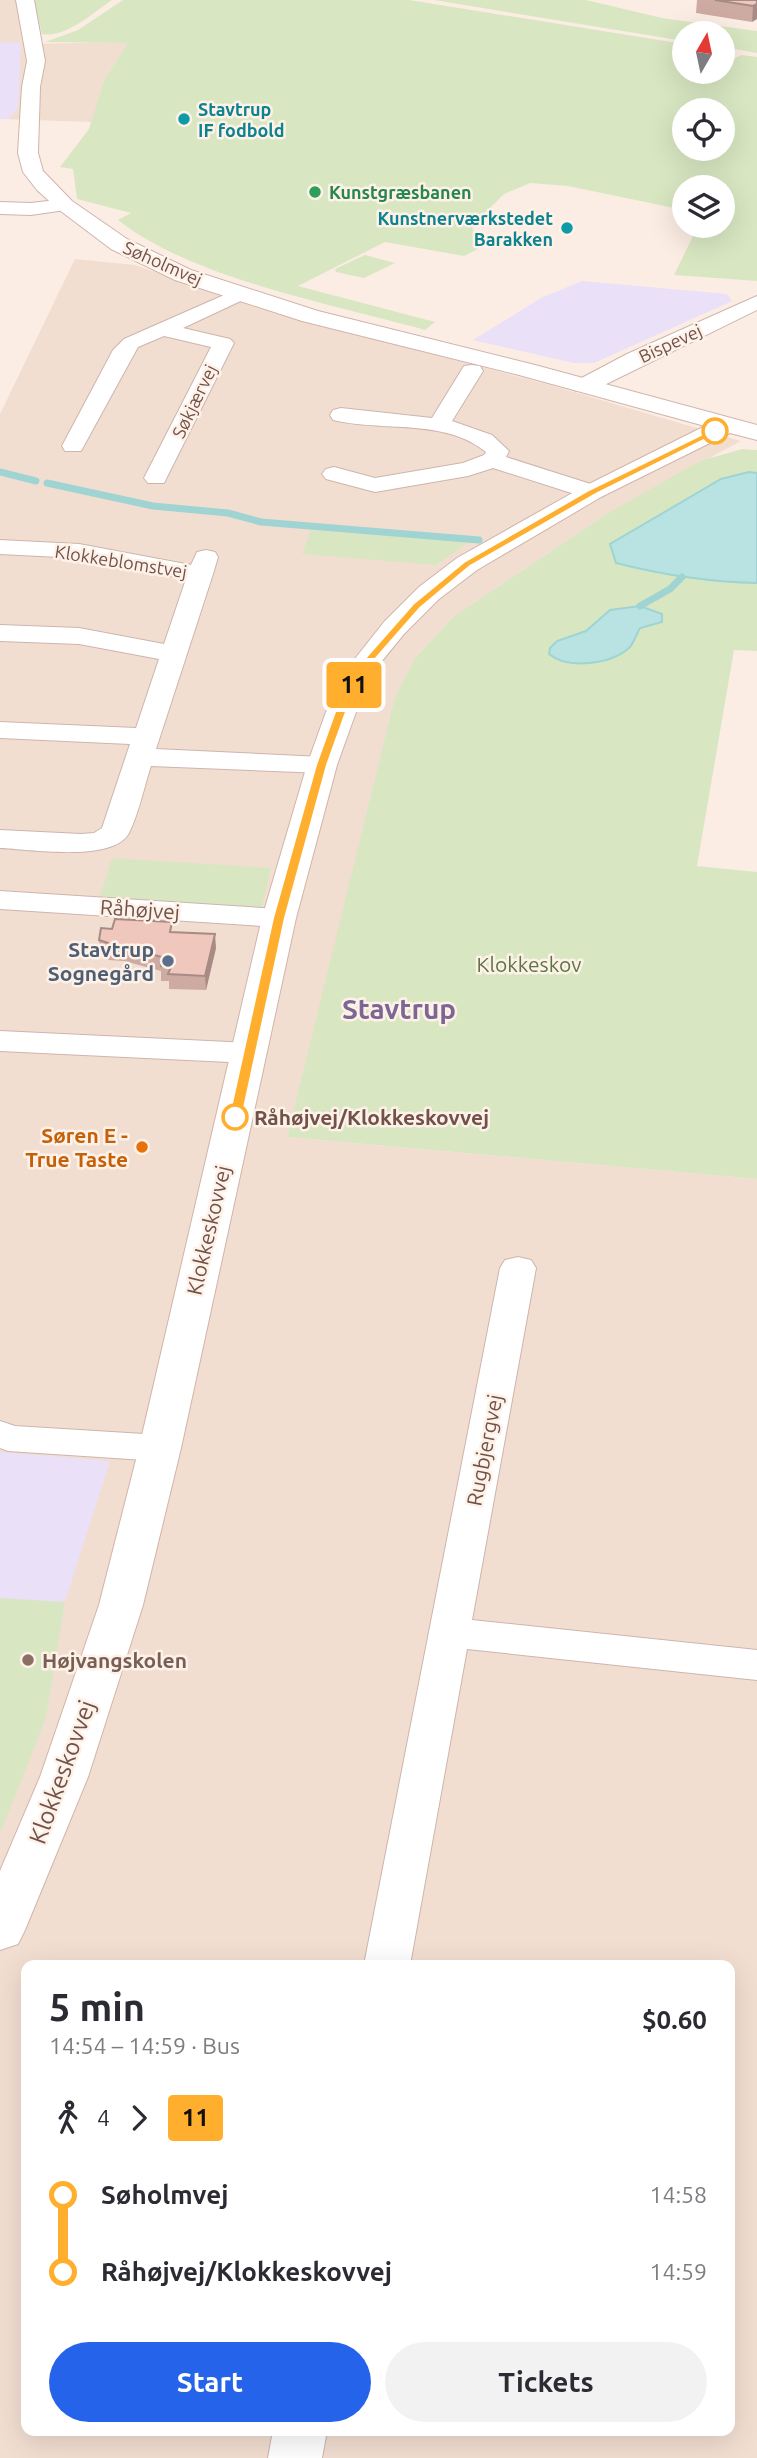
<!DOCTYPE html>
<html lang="en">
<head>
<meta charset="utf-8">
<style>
  :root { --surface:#fff; --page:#f2f2f3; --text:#2b2b33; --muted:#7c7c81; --accent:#2563eb }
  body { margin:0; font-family:Ubuntu,sans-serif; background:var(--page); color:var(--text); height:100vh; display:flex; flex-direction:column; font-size:26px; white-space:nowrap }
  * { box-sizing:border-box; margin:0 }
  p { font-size:23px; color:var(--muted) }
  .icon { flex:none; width:38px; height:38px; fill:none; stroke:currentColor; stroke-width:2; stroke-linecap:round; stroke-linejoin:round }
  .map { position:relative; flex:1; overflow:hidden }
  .sheet { position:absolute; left:21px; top:1960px; width:714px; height:476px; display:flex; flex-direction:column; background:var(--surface); border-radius:14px; box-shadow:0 7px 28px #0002 }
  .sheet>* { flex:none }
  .badge { padding:0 14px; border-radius:5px; font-size:24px; line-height:46px }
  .needle { width:46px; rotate:9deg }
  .buttons { position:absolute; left:672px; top:21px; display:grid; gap:14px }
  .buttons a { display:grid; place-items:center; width:63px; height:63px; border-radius:50%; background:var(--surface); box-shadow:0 7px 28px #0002; font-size:35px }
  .map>.badge { position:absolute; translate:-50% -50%; box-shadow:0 0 0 4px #fff }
  .legs { display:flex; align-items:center; gap:10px; height:77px; padding:0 28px; font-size:23px }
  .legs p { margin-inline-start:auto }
  .overview { display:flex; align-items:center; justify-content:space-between; height:119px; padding:0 28px }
  h1 { font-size:38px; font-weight:700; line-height:52px }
  .primary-button { display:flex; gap:14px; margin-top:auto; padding:14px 28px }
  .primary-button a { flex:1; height:80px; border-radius:42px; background:var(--accent); color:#fff; font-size:28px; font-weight:700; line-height:80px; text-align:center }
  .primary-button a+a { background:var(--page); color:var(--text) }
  ul { padding:0 28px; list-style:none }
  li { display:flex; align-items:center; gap:24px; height:77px; font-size:26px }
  li i { display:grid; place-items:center; width:10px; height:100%; margin:0 9px; background:currentColor }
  li i::after { content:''; width:18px; height:18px; margin:-9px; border:5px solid; border-radius:50%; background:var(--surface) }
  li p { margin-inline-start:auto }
  li:first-child i { background:linear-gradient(#0000 50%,currentColor 0) }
  li:last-child i { background:linear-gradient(currentColor 50%,#0000 0) }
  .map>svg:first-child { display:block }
  .residential { fill:#f2ded1; fill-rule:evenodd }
  .education { fill:#eae0f7 }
  .green { fill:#d8e7c2; fill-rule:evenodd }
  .water { fill:#b8e3e2; stroke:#9fd4d3; stroke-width:2 }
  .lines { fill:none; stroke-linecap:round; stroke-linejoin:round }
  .stream { stroke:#9fd4d3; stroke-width:7 }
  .street-casing { stroke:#cdb5ad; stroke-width:2 }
  .secondary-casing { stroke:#d0b4aa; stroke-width:2 }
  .street { fill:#fff; fill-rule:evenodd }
  .secondary { fill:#fff; fill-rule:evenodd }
  .wall { fill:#ceaba2 }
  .shaded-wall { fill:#a78b84 }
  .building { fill:#efc7bc; stroke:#a78b84; stroke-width:2 }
  .line-1 { fill:#ffae2d; stroke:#fff; stroke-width:2 }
  .culture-dot { fill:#0f9aa8; stroke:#fef2e8; stroke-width:2.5 }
  .leisure-dot { fill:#2e9e5b; stroke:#fef2e8; stroke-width:2.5 }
  .stop-1-dot { fill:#fff; stroke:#ffae2d; stroke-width:3.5 }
  .service-dot { fill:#5c6f8a; stroke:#fef2e8; stroke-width:2.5 }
  .food-dot { fill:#e8710a; stroke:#fef2e8; stroke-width:2.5 }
  .education-dot { fill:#8d6e63; stroke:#fef2e8; stroke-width:2.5 }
  .labels { text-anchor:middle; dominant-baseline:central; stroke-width:5; stroke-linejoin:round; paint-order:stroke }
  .far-culture-label { font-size:18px; font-weight:bold; fill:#0d838f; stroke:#fef2e8; text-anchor:start }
  .far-leisure-label { font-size:18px; font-weight:bold; fill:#27864d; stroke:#fef2e8; text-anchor:start }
  .far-street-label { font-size:18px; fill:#71514a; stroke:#fef2e8 }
  .street-label { font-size:21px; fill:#71514a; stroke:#fef2e8 }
  .service-label { font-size:21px; font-weight:bold; fill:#4e5e75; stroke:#fef2e8; text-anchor:end }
  .park-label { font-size:21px; fill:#5c7743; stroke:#fef2e8 }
  .stop-label { font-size:21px; font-weight:bold; fill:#71514a; stroke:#fef2e8; text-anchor:start }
  .food-label { font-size:21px; font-weight:bold; fill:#c56008; stroke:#fef2e8; text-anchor:end }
  .education-label { font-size:21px; font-weight:bold; fill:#785e54; stroke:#fef2e8; text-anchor:start }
  .near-street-label { font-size:24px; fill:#71514a; stroke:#fef2e8 }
  .district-label { font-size:28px; font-weight:bold; fill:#7c6694; stroke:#fef2e8 }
</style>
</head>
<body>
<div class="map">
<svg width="757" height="2458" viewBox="0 0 757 2458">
  <rect width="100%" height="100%" fill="#fbede3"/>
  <g class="residential">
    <polygon points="0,0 18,0 28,44 129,42 104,80 92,122 0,119"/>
    <path d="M75,259L135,265L262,309L550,385L741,441L608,513L454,616L415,658L287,1137L757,1179V2458H0V414ZM26,1965H730V2431H26Z"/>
  </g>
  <g class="education">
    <polygon points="0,42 21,43 18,108 9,119 0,119"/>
    <polygon points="582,281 727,294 732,301 594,363 574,363 473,340 541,298"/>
    <polygon points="0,1452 110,1461 65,1602 46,1718 0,1834"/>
  </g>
  <g class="green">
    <path d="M33,0H112C94,12 65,39 42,34Z"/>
    <path d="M123,0H409L684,44V71L681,74C696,77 708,72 723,72V64L741,55L757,57V281L674,275L698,226H723V187H684V210L568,186L530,183L504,194L472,226L478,249L464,256L385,242L298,286L435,322L425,330C332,304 193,279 118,220L131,213L77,199L73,169L60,167L89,129L104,80L128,43L45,42L78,30ZM684,110H723V149H684Z"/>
    <polygon points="434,0 586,0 662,18 757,31 757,53 723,47 723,33 684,33 684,41"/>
    <polygon points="365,255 395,263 364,278 336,272 335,269"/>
    <polygon points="742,449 757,450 757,651 734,650 697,866 757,872 757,1179 287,1137 395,697 415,658 454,616 608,513 700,461"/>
    <polygon points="311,530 469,542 436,565 302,554"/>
    <polygon points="112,858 271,868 262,907 99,899"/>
    <polygon points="0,1598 65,1602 46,1718 0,1834"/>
  </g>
  <g class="water">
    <path d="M749,472L757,473V583C709,582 663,575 616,563L610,544L721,479Z"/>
    <path d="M640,606L662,614V622L640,628C636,635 634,643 629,648C611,664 568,670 549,654L550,648L557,641L586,631L610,610Z"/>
  </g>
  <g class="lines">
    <g class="stream">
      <polyline points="0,472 36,481"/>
      <polyline points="47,483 153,506 228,513 261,522 479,540"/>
      <polyline points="640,606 670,589 682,577"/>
    </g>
    <defs>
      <g id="street">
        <polygon points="65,199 75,205 72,209 31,215 0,214 0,202 31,203"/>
        <polygon points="240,288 247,290 250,294 247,298 183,328 230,339 234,343 164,483 148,483 144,478 211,347 164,336 138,347 81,451 65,451 62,446 113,350 124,339"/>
        <polygon points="757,296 757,310 592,391 576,391 573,386 576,381 627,354"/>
        <path d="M472,365L480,366L483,371L452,421L492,435L509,451L506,457L600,487L604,492L600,497H584L493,468L468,476L375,492L326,479L322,474L326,469L334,467L375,478L463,463L484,455L486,452C445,418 382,432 333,420L330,415L333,410L341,408L432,418L464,366Z"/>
        <path d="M0,540L79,544L191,565L197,552L206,550L215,552L218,557L213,574L156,749L322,757L332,759L336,765L332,771L322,773L151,766C144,787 139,813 129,833C113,863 29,849 0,848V830L81,834L94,833L102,828L130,744L0,738V722L136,728L159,659L79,644L0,641V625L79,628L164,644L186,579L79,558L0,554Z"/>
        <polygon points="0,891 279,909 290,912 294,918 290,924 279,927 0,909"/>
        <polygon points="0,1031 250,1043 261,1046 266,1053 261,1060 250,1063 0,1051"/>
        <polygon points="518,1257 531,1260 536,1268 472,1620 757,1650 757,1680 467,1649 410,1965 364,1965 500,1268 505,1260"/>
        <polygon points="0,1421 15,1426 160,1435 174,1439 179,1448 174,1457 160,1461 8,1451 0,1448"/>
        <polygon points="273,2431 327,2431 322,2458 268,2458"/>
      </g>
      <polygon id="secondary" points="16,0 34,0 45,61 40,87 38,153 43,171 72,201 127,239 191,270 318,311 535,365 757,425 757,440 730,433 601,497 477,570 439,599 404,634 377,667 356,712 337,765 296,918 181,1448 143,1605 88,1777 25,1930 18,1944 0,1950 0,1871 40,1777 99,1605 139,1448 262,918 307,765 326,712 350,665 384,622 419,587 457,558 583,487 705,426 519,375 302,321 175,280 111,249 58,209 37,190 23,172 18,153 22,87 27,61"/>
    </defs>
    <use href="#street" class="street-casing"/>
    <use href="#secondary" class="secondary-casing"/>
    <use href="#street" class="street"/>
    <use href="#secondary" class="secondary"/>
  </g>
  <g class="wall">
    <polygon points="697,0 757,0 752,22 696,13"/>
    <polygon points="173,932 216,948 206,990 169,989 169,981 161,981 161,971 124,961 108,960 107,957 100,955 99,940"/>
  </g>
  <g class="shaded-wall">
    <polygon points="757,4 757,19 752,22 753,6"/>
    <polygon points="215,934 216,948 206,990 205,976"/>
  </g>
  <g class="building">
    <polygon points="715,0 757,0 757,4 753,6"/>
    <polygon points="115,919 172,922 170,932 215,934 205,976 168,974 171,967 161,966 162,957 123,947 107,946 108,943 99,940 101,928 112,929"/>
  </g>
  <polygon class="line-1" points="715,428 719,431 718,433 596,494 470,566 420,608 369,666 346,712 327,765 285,918 242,1117 240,1119 230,1119 229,1117 273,918 316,765 335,712 361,663 413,604 464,562 589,490"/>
  <g class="culture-dot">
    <circle cx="184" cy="119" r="7"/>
    <circle cx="567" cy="228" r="7"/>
  </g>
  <circle class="leisure-dot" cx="315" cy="192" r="7"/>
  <g class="stop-1-dot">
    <circle cx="715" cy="431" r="12"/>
    <circle cx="235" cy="1117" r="12"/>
  </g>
  <circle class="service-dot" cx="168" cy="961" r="7"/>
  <circle class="food-dot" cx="142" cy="1147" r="7"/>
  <circle class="education-dot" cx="28" cy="1660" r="7"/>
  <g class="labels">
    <g class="far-culture-label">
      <text x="198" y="109">Stavtrup<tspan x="198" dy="21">IF fodbold</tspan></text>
      <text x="553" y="218" text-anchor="end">Kunstnerværkstedet<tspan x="553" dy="21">Barakken</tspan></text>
    </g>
    <g class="far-leisure-label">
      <text x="329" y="192">Kunstgræsbanen</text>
    </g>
    <g class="far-street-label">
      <text transform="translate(163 263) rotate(24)">Søholmvej</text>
      <text transform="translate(670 343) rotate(-25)">Bispevej</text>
      <text transform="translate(194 401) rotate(-64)">Søkjærvej</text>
      <text transform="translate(121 561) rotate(9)">Klokkeblomstvej</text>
    </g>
    <g class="street-label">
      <text transform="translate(140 909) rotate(4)">Råhøjvej</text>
      <text transform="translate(208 1230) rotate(-77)">Klokkeskovvej</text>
      <text transform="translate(484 1450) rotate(-79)">Rugbjergvej</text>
    </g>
    <g class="service-label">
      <text x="154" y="949">Stavtrup<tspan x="154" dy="24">Sognegård</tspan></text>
    </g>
    <g class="park-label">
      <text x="529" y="964">Klokkeskov</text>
    </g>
    <g class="stop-label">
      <text x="254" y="1117">Råhøjvej/Klokkeskovvej</text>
    </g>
    <g class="food-label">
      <text x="128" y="1135">Søren E -<tspan x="128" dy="24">True Taste</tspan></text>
    </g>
    <g class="education-label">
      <text x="42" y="1660">Højvangskolen</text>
    </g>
    <g class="near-street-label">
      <text transform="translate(62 1772) rotate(-70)">Klokkeskovvej</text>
    </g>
    <g class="district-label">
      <text x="399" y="1008">Stavtrup</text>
    </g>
  </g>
</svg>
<div class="buttons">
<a><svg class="needle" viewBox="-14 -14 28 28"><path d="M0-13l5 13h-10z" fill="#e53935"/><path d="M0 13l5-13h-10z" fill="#7c7c81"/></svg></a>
<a><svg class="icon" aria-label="locate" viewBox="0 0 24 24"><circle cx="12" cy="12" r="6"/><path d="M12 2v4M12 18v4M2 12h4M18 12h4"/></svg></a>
<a><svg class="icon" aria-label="layers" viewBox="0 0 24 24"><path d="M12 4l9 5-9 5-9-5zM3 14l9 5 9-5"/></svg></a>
</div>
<b class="badge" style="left:354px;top:685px;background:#ffae2d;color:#111">11</b>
<section class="sheet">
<div class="overview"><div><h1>5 min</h1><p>14:54 – 14:59 · Bus</p></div><b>$0.60</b></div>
<div class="legs"><svg class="icon" aria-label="walk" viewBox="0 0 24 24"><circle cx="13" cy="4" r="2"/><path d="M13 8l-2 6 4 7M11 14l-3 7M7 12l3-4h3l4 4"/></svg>4<svg class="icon" aria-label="forward" viewBox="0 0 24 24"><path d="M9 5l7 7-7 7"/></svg><b class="badge" style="background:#ffae2d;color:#111">11</b></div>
<ul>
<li><i style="color:#ffae2d"></i><b>Søholmvej</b><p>14:58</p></li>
<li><i style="color:#ffae2d"></i><b>Råhøjvej/Klokkeskovvej</b><p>14:59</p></li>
</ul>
<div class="primary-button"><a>Start</a><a>Tickets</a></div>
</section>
</div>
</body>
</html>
